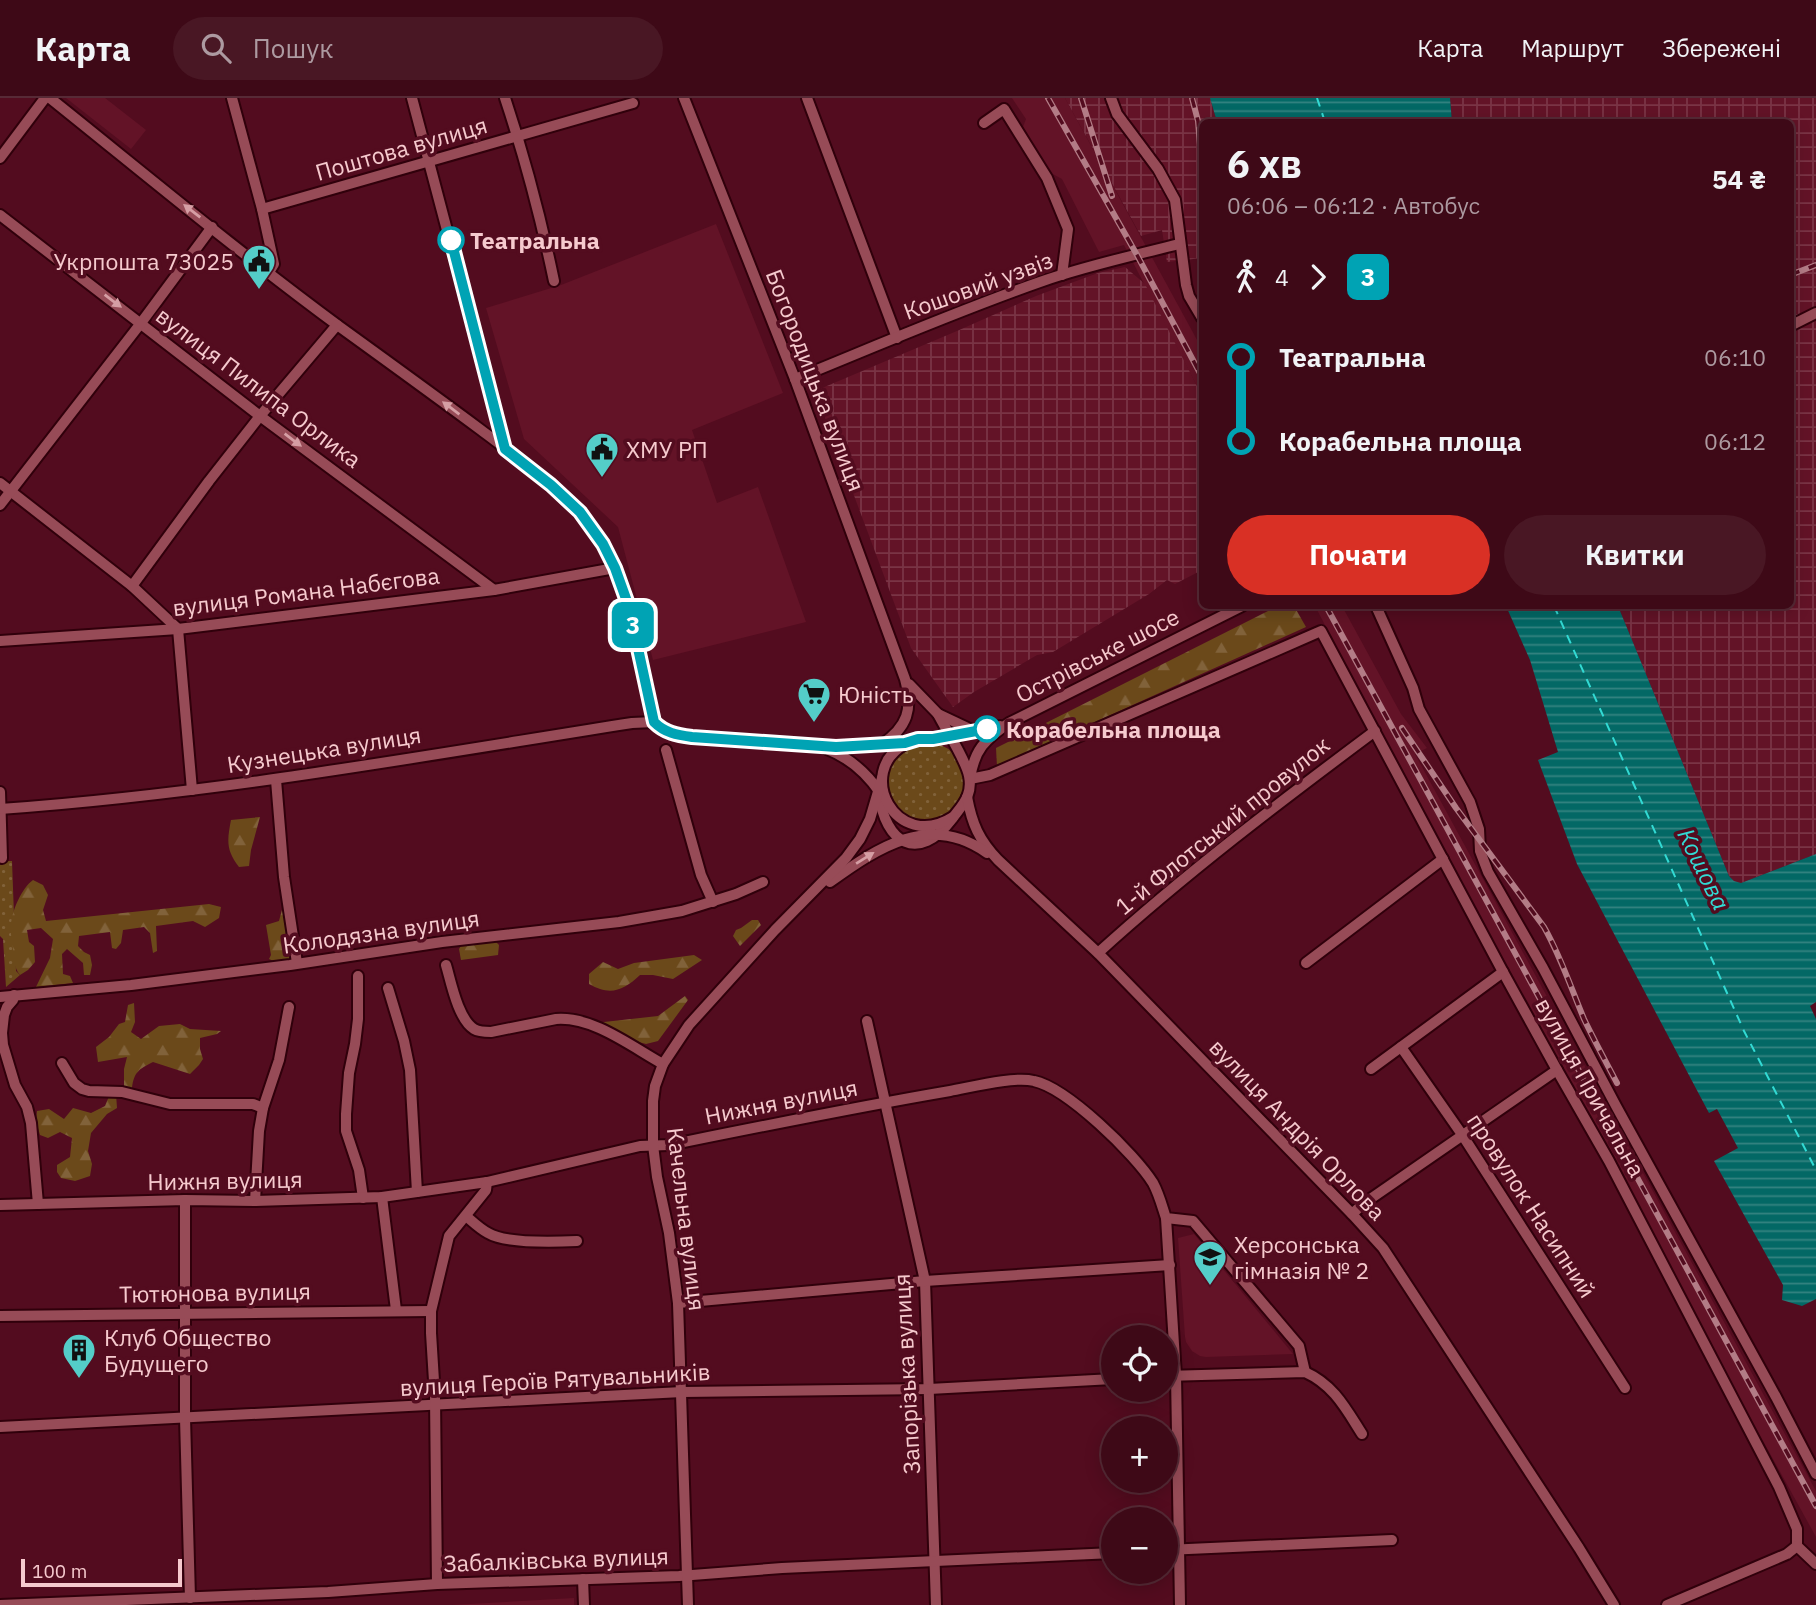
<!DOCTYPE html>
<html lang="uk">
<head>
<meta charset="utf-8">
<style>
  :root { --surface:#3e0917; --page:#491724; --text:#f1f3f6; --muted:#ad9aa1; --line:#572a36; --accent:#d93025 }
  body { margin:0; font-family:"IBM Plex Sans",sans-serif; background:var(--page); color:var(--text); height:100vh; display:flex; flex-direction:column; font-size:26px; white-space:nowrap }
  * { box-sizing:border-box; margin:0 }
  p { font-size:23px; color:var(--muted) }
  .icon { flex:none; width:38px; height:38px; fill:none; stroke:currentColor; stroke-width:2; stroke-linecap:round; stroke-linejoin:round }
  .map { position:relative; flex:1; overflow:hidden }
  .sheet { position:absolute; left:1199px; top:21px; width:595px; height:490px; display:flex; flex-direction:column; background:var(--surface); border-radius:10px; box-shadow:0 4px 18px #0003,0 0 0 2px var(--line) }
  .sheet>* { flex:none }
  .badge { padding:0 14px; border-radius:10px; font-size:24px; line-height:46px }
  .tools { position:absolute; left:1101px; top:1227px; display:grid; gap:14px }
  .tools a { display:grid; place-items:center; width:77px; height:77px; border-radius:50%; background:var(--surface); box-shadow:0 4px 18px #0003,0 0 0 2px var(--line); font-size:35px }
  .scale { position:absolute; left:21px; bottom:18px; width:161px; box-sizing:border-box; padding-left:7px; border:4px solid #f6cace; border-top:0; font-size:19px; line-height:24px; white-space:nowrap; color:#f6cace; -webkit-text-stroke:5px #530c1f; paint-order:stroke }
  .map>.badge { position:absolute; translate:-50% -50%; box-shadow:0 0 0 4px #fff }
  .legs { display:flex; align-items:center; gap:10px; height:77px; padding:0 28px; font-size:23px }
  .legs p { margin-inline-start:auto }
  .headline { display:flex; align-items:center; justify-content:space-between; height:119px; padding:0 28px }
  h1 { font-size:38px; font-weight:700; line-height:52px }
  .action { display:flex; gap:14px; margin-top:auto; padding:14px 28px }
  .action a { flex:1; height:80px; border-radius:42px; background:var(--accent); color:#fff; font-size:28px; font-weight:700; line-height:80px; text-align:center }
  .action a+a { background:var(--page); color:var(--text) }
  ul { padding:0 28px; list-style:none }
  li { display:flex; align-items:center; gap:24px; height:84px; font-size:26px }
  li i { display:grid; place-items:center; width:10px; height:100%; margin:0 9px; background:currentColor }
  li i::after { content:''; width:18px; height:18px; margin:-9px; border:5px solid; border-radius:50%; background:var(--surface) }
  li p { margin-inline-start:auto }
  li:first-child i { background:linear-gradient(#0000 50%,currentColor 0) }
  li:last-child i { background:linear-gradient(currentColor 50%,#0000 0) }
  header { display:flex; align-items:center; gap:42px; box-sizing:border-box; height:98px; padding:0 35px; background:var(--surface); border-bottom:2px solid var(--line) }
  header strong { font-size:33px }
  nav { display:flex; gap:38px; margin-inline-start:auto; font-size:24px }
  .search { width:490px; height:63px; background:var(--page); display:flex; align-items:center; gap:18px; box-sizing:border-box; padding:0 24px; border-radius:38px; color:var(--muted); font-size:26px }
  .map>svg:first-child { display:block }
  .built { fill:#631327 }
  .industrial { fill:url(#industrial-grid) }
  .grass { fill:url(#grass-dots) }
  .forest { fill:url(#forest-firs) }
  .water { fill:url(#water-rules) }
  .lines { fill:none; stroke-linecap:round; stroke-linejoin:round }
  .ferry { stroke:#32dad4; stroke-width:2; stroke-dasharray:9 7; stroke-linecap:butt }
  .minor-casing { stroke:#30000b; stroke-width:14 }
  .minor { stroke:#974b57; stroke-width:10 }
  .rail-casing { stroke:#b37c86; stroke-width:6 }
  .rail { stroke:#530c1f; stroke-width:3.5; stroke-dasharray:10; stroke-linecap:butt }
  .oneway { fill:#d59ea4 }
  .line-1-casing { stroke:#fff; stroke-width:16 }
  .line-1 { stroke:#00a3b4; stroke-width:10 }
  .stop-1-dot { fill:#fff; stroke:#00a3b4; stroke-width:3.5 }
  .labels { text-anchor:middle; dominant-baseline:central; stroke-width:7; stroke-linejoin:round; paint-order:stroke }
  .street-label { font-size:23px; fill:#f6cace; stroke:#530c1f }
  .stop-label { font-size:23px; font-weight:bold; fill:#f6cace; stroke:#530c1f; text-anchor:start }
  .poi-label { font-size:23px; fill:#f6cace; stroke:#530c1f; text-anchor:start }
  .water-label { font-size:24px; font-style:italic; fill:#32dad4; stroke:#530c1f }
</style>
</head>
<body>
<header>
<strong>Карта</strong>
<div class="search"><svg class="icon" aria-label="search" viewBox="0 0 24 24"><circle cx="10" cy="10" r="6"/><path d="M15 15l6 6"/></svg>Пошук</div>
<nav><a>Карта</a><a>Маршрут</a><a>Збережені</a></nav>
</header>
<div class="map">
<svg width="1816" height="1507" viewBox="0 0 1816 1507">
  <defs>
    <pattern id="industrial-grid" width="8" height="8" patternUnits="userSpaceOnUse" patternTransform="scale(1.75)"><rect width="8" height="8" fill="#631327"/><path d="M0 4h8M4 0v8" fill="none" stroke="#7a3445"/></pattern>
    <pattern id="grass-dots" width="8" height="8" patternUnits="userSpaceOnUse" patternTransform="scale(1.75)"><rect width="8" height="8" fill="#6b491a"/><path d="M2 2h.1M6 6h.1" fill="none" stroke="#81623a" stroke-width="1.8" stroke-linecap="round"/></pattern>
    <pattern id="forest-firs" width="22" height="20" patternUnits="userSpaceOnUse" patternTransform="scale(1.75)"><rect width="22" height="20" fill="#6b491a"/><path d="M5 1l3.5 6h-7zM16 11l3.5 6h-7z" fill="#81623a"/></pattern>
    <pattern id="water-rules" width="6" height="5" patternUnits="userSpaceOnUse" patternTransform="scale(1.75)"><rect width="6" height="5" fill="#036865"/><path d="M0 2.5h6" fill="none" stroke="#358381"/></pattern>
  </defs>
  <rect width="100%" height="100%" fill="#530c1f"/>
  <g class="built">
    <polygon points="66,0 105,0 146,32 131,51"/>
    <polygon points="1012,0 1065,0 1202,251 1202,298 1124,147 1099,154 1062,81 1047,73 1023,29 1026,21"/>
    <polygon points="716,126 783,295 692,332 717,405 758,389 806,524 653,562 618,429 524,341 486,210 561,187"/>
    <polygon points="1315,508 1342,508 1401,616 1427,650 1415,656 1816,1393 1816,1439 1558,971"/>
    <polygon points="1194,1136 1293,1256 1206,1259 1200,1258 1192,1253 1186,1244 1185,1239 1178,1140"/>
    <polygon points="574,1500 574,1507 452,1507"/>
  </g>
  <g class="industrial">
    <polygon points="1065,0 1210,0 1217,24 1202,24 1202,160 1167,164 1162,132 1141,138"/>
    <polygon points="1450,0 1816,0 1816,756 1741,785 1734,783 1729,778 1618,508 1790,508 1790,24 1452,24"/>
    <polygon points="1125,169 1145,186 1202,298 1202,472 1175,486 1167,482 1149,496 1053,554 1037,557 974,594 953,609 911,550 815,293 957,233 1036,198 1098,175"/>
  </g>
  <g class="grass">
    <circle cx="926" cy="683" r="39"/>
    <polygon points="0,763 12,763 16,873 20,877 6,889 3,841 0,838"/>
  </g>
  <g class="forest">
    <polygon points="1278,508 1294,508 1306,529 997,668 996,650"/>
    <path d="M260,719L251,752L249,768L239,769C226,752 227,743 231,722Z"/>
    <path d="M33,782L43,787L48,797L43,812L46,823L209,806L221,809L219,820L205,829L193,823L156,828L157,853L153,855L150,835L144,829L123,832L121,845L116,851L112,850L110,834L79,838L78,848L84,854L90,857L92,867L90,877H84L83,865L67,851L62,856L63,876L70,878L73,885L36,889L50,860L53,841L41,830L27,832L29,844L34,848L35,864L28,872L20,877C14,870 13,859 13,850C12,842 10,834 11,827C12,812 22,790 33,782Z"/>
    <path d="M283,808L299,852C290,862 282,868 269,861L271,857L266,827L279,823Z"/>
    <polygon points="752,822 758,822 761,827 740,848 733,838 736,832 741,830"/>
    <polygon points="495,843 499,847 498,857 461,862 459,851 461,848"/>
    <path d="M694,857L702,862L673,881L653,877H640C623,893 610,898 589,886V876L603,864L618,871L634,865Z"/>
    <polygon points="685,898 688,902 658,943 646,946 635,943 618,933 595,925 658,918"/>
    <path d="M134,905L135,924L131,934L141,941L159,928L180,926L190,931L221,933L217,936L200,940V951L203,961L199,967L190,976L153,964C139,971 134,974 132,990L124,988V971L127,959L98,964L96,949L109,939L119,926L125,924L128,907Z"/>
    <polygon points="110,996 116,996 117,1010 107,1016 91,1035 88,1053 92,1066 90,1078 75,1083 61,1080 57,1074 57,1067 70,1059 72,1040 60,1034 48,1040 40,1037 36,1023 37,1013 49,1011 64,1021 73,1010 91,1015 105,1008"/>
  </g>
  <g class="water">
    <polygon points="1210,0 1450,0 1452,24 1217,24"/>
    <polygon points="1506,508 1618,508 1729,778 1734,783 1741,785 1816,756 1816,904 1810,908 1816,921 1816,1201 1802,1208 1782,1202 1783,1187 1714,1063 1738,1050 1717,1011 1709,1015 1577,766 1538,662 1558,654 1530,562"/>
  </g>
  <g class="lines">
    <g class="ferry">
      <polyline points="1317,0 1325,24"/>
      <polyline points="1554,508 1744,933 1816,1072"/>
    </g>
    <defs>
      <g id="minor">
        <path d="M50,0C146,77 241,156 340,229C387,263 434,297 481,332C525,365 575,399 604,447C633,495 642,568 654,624"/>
        <polyline points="232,0 262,111 274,166 269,174"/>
        <polyline points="412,0 505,351"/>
        <path d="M505,0C525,60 541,121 554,183"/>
        <path d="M684,0L795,281L905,581C913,611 908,629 881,647"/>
        <polyline points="807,0 897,240"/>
        <polyline points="1111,0 1117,16 1158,71 1175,102 1186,187 1189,198 1202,220"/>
        <polyline points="984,25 1004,11 1047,80 1068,131 1062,177"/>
        <polyline points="0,60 45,0"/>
        <polyline points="262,111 633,5"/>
        <polyline points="0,117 260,318 494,492"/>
        <polyline points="1790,228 1816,215"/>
        <path d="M795,281C876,248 957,213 1040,184C1085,168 1132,158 1179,146"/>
        <polyline points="0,385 132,488 178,531 192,692"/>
        <polyline points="0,407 141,225 212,129"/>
        <polyline points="132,488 209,383 260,318 337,227"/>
        <polyline points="1376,508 1413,590 1419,611 1470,704 1479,731 1480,753 1488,774 1543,870 1616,1008 1776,1299 1816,1376"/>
        <polyline points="0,543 178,531 494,492 615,470"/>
        <polyline points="909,586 938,616 974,633"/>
        <path d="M654,624C665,635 677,637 692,639L836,649L905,645"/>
        <path d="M827,651C850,660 867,675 881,696"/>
        <polyline points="666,652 701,777 713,804"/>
        <polyline points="970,681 990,677 1321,533 1503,874 1557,972 1609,1063 1779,1389 1797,1431 1797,1448 1816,1466"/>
        <path d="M970,681C974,652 985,641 1009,625L1242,508"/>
        <polyline points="276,682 284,779 297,865"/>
        <polyline points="0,694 2,760"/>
        <path d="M879,696C885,745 918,766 952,721C962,707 973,698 969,678C966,662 946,632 938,616"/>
        <path d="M967,699C972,726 979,742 998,762L1098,855L1352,1116L1383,1150L1579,1450L1614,1507"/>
        <path d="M0,711C213,696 422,658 632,625L654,624"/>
        <path d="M953,719C896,755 854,674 905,646C915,640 925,642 936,640C957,637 979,634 1000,628"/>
        <path d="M830,784C877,750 930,714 987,755"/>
        <path d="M1098,855C1186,775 1280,704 1375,633"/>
        <polyline points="1306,865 1443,761"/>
        <path d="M446,867C451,884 458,921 474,931C479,934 485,934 491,934L556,921C593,918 632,949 663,966"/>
        <polyline points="358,878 358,921 355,946 349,975 346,1016 346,1033 359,1072 363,1100"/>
        <polyline points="388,890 404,943 410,972 417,1094"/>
        <polyline points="14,897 13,902 7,909 4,917 2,935 3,947 15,987 27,1009 31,1025 38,1106"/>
        <polyline points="0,899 131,887 290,867 442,844 619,824 682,813 736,796 763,784"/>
        <polyline points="867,923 925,1183 936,1507"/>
        <polyline points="1401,949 1463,1038 1625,1290"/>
        <polyline points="62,965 74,985 82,991 89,993 122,994 170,1006 253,1006 263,1010"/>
        <polyline points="1371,971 1503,874"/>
        <polyline points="382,1099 396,1212"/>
        <polyline points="185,1102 185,1320 190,1500"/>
        <polyline points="255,1103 259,1033 263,1010 279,962 289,909"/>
        <path d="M0,1107L185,1102L255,1103L382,1099L487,1084L640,1048L669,1047C763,1028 856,1009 950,993C972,989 1014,978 1034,983C1067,990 1135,1056 1153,1085C1159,1096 1162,1108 1166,1120L1193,1123L1299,1248L1305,1274"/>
        <polyline points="1352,1116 1363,1106 1557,972"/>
        <path d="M466,1118C473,1124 480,1131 488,1135C506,1146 555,1144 577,1143"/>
        <polyline points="1166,1120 1176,1278 1180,1507"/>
        <polyline points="678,1205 925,1183 1170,1167"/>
        <polyline points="0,1218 431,1213"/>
        <path d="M1166,1278L1305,1274C1334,1287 1346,1311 1362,1336"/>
        <polyline points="0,1329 682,1294 929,1291 1113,1281"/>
        <polyline points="1166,1452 1392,1442"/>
        <polyline points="583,1481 584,1507"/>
        <polyline points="437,1486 435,1299 431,1235 431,1213 449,1138 486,1092 487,1084"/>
        <polyline points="0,1507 328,1494 437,1486 679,1478 782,1470 1113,1455"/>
        <polyline points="688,1507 678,1205 669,1135 657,1079 653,1047 653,1003 655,988 663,966 689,927 775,832 846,760 860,741 870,721 882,680"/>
        <polyline points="1667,1507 1787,1456 1797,1448"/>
      </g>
    </defs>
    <use href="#minor" class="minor-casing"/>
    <use href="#minor" class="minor"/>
    <defs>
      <g id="rail">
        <polyline points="1048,0 1137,157 1202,279"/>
        <polyline points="1081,0 1112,98"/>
        <polyline points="1192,0 1198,23 1200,47 1200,201 1202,225"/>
        <polyline points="1790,177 1816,167"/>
        <polyline points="1326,508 1816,1408"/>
        <path d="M1402,630L1456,710L1544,829C1561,859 1571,890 1584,921C1594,942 1606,964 1617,985"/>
      </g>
    </defs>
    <use href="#rail" class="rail-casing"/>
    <use href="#rail" class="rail"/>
  </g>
  <defs><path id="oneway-solid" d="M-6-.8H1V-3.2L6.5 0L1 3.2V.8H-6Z" transform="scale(1.75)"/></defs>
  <g class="oneway">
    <use href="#oneway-solid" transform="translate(192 113) rotate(-142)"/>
    <use href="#oneway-solid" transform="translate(113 203) rotate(37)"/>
    <use href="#oneway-solid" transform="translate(451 310) rotate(-143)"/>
    <use href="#oneway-solid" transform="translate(293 342) rotate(37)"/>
    <use href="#oneway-solid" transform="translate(865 760) rotate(-32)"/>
  </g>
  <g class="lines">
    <defs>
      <path id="line-1" d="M451,142L505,351L551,387L580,414L603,446L615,470L629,509L654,624C665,635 677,637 692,639L836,649L905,645L918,641H933L987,631"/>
    </defs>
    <use href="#line-1" class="line-1-casing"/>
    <use href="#line-1" class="line-1"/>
  </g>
  <defs>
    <symbol id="civic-pin" viewBox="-11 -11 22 30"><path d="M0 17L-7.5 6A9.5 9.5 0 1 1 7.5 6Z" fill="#54cdc8" stroke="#530c1f"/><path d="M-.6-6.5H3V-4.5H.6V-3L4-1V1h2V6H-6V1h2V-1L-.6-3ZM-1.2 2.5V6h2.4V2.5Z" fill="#111"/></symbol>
    <symbol id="supermarket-pin" viewBox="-11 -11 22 30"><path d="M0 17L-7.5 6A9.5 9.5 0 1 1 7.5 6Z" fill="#54cdc8" stroke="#530c1f"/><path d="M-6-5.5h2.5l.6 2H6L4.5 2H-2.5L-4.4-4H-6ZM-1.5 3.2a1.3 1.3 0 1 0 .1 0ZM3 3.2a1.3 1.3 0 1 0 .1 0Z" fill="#111"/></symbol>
    <symbol id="school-pin" viewBox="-11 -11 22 30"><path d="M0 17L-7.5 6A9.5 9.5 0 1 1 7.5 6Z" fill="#54cdc8" stroke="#530c1f"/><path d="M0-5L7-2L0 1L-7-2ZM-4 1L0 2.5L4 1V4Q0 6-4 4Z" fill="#111"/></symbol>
    <symbol id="building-pin" viewBox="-11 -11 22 30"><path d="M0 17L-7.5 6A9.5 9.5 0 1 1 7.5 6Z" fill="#54cdc8" stroke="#530c1f"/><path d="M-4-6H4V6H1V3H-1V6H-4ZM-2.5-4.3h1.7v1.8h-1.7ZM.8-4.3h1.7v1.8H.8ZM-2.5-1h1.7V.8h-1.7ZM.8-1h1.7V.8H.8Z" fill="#111"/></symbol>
  </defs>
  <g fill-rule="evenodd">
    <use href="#civic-pin" x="240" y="144" width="38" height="52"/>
    <use href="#civic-pin" x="583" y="332" width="38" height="52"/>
    <use href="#supermarket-pin" x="795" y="577" width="38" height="52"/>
    <use href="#school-pin" x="1191" y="1140" width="38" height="52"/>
    <use href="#building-pin" x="60" y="1233" width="38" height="52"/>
  </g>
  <g class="stop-1-dot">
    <circle cx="451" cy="142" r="12"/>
    <circle cx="987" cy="631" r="12"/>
  </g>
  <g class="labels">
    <g class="street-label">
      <text transform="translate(401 50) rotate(-16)">Поштова вулиця</text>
      <text transform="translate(978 187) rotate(-20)">Кошовий узвіз</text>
      <text transform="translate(816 282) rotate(69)">Богородицька вулиця</text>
      <text transform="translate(259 289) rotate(37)">вулиця Пилипа Орлика</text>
      <text transform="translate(306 493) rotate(-7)">вулиця Романа Набєгова</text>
      <text transform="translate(1097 557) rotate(-27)">Острівське шосе</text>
      <text transform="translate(324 651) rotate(-9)">Кузнецька вулиця</text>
      <text transform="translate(1222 727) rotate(-39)">1-й Флотський провулок</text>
      <text transform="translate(381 833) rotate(-8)">Колодязна вулиця</text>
      <text transform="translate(1591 989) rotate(61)">вулиця Причальна</text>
      <text transform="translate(781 1003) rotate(-11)">Нижня вулиця</text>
      <text transform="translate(1298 1031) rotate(46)">вулиця Андрія Орлова</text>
      <text transform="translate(225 1082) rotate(-1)">Нижня вулиця</text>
      <text transform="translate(1532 1107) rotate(57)">провулок Насипний</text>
      <text transform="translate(687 1121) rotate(83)">Качельна вулиця</text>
      <text transform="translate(215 1194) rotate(-1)">Тютюнова вулиця</text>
      <text transform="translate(906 1276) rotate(-93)">Запорізька вулиця</text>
      <text transform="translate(555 1281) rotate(-3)">вулиця Героїв Рятувальників</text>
      <text transform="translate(556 1461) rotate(-2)">Забалківська вулиця</text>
    </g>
    <g class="stop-label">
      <text x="470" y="142">Театральна</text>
      <text x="1006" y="631">Корабельна площа</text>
    </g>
    <g class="poi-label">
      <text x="234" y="163" text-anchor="end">Укрпошта 73025</text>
      <text x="626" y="351">ХМУ РП</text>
      <text x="838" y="596">Юність</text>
      <text x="1234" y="1146">Херсонська<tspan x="1234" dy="26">гімназія № 2</tspan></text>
      <text x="104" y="1239">Клуб Общество<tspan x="104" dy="26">Будущего</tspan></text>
    </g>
    <g class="water-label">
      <text transform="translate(1704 771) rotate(64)">Кошова</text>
    </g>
  </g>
</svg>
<div class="tools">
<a><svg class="icon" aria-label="locate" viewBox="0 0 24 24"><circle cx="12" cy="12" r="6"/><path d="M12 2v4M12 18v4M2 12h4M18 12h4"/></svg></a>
<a>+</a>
<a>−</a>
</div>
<div class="scale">100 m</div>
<b class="badge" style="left:633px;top:527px;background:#00a3b4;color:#fff">3</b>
<section class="sheet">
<div class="headline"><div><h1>6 хв</h1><p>06:06 – 06:12 · Автобус</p></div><b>54 ₴</b></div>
<div class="legs"><svg class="icon" aria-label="walk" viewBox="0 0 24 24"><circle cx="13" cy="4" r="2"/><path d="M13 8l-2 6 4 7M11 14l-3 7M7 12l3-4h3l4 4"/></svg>4<svg class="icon" aria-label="forward" viewBox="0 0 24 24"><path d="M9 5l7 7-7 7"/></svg><b class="badge" style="background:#00a3b4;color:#fff">3</b></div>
<ul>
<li><i style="color:#00a3b4"></i><b>Театральна</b><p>06:10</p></li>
<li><i style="color:#00a3b4"></i><b>Корабельна площа</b><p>06:12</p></li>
</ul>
<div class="action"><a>Почати</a><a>Квитки</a></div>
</section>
</div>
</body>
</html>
